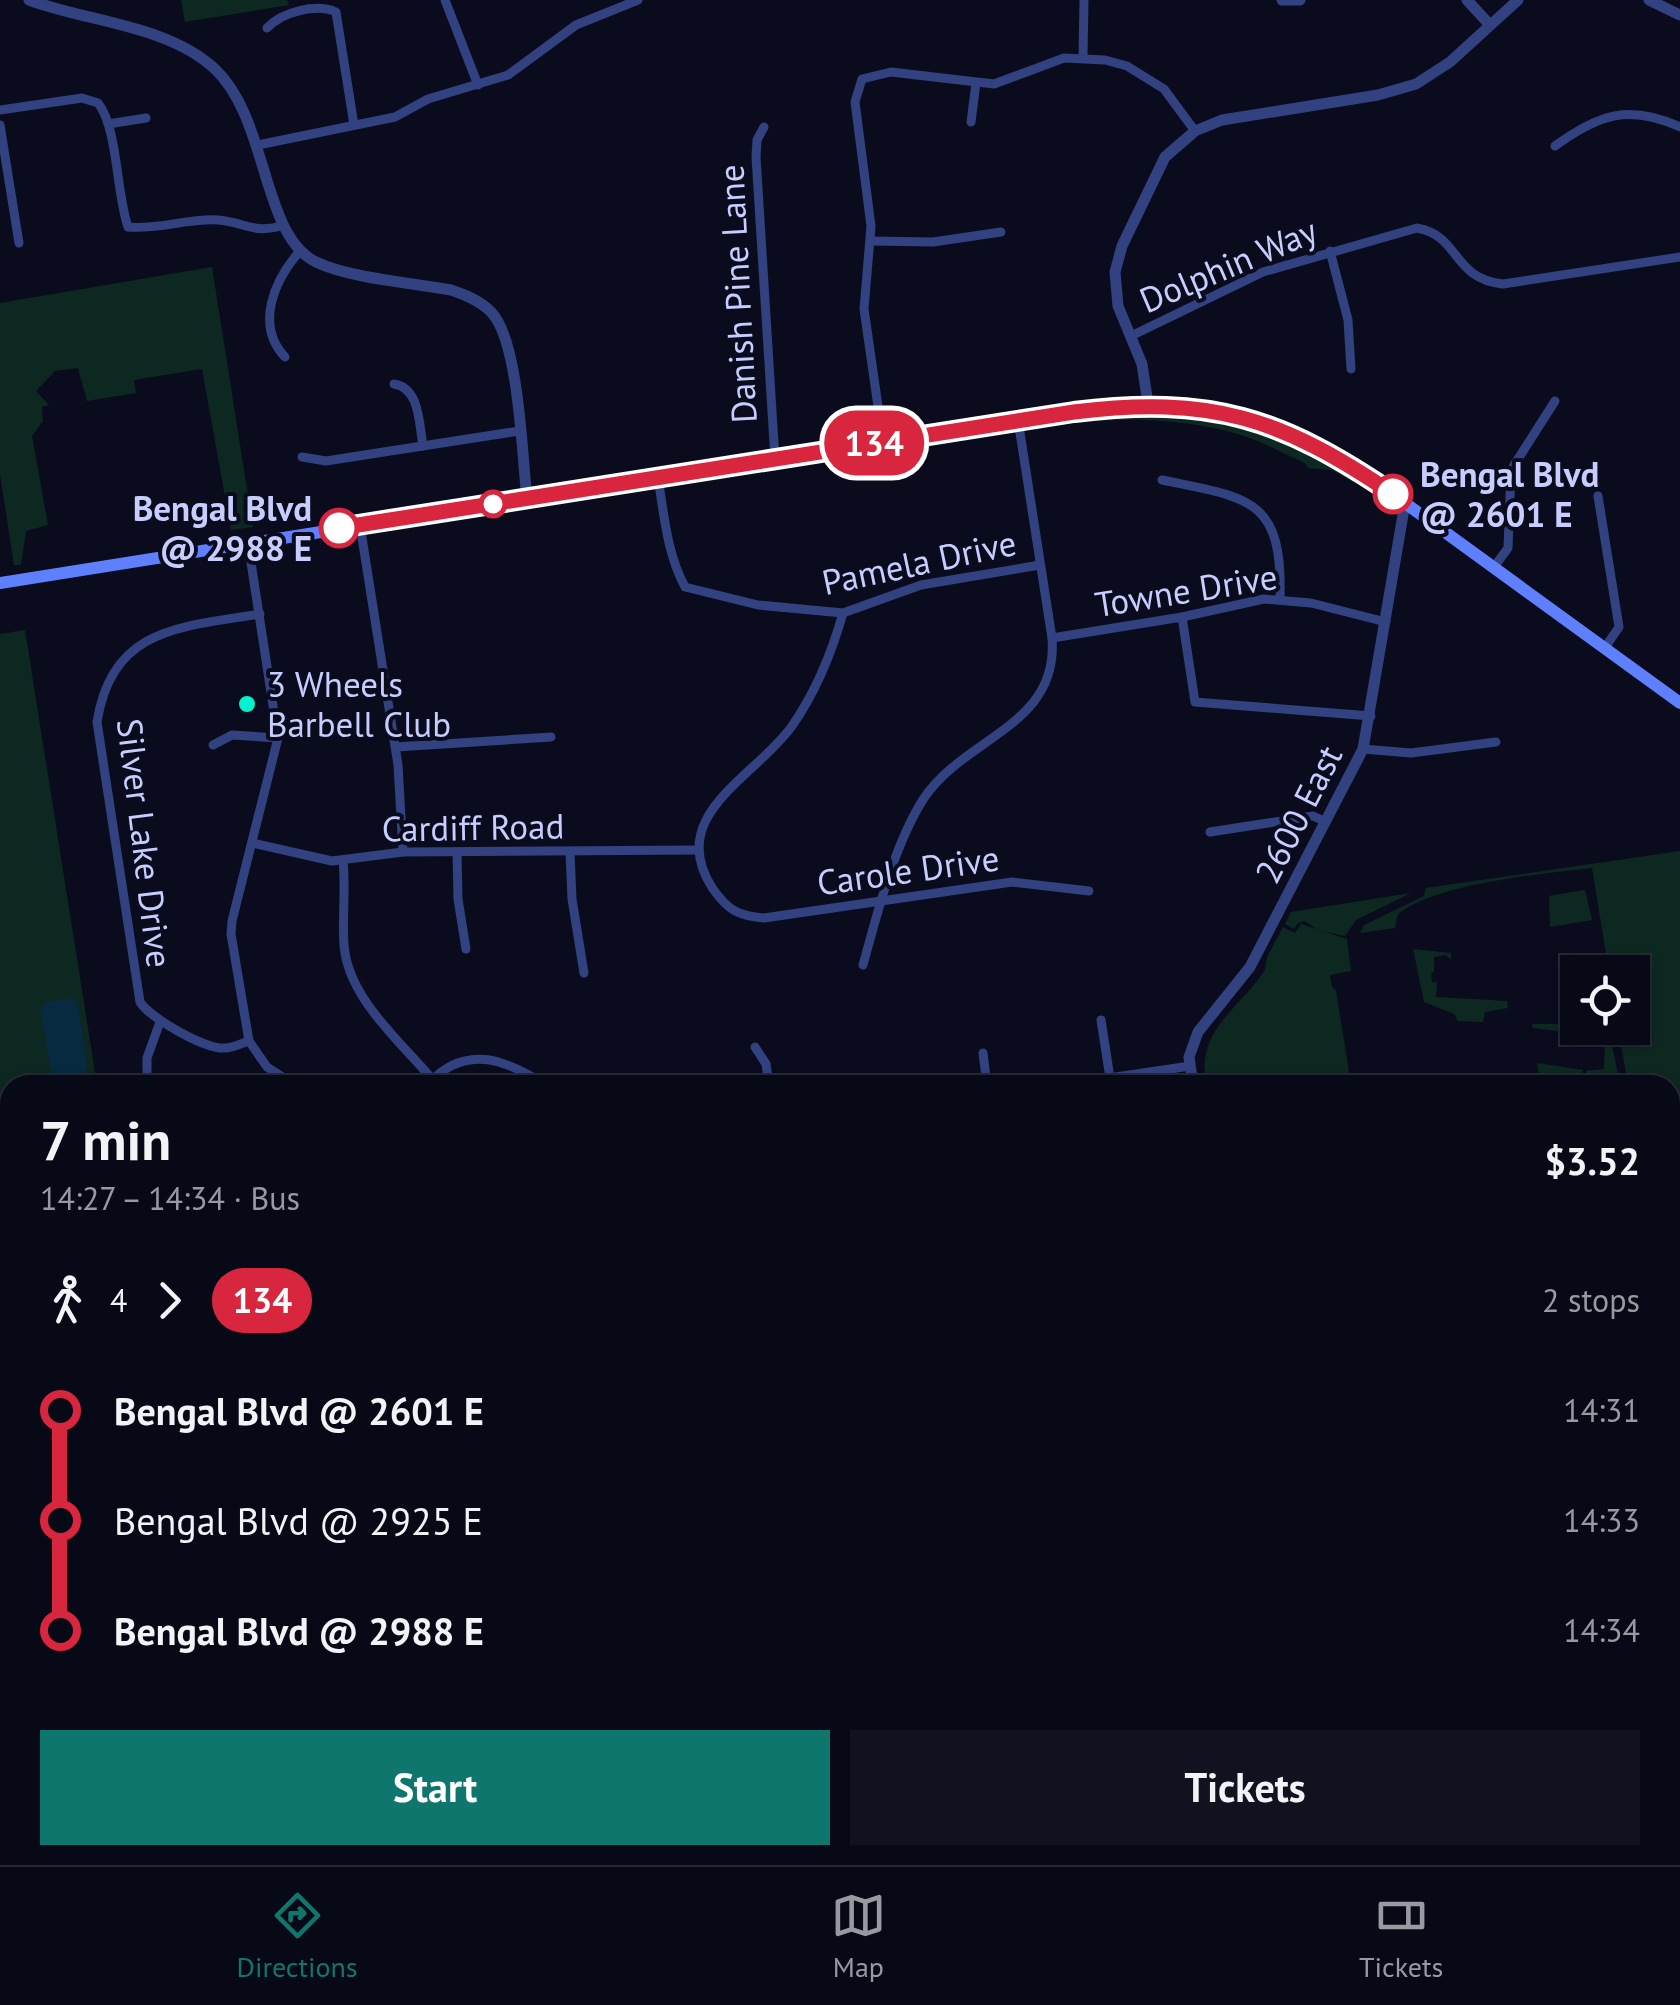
<!DOCTYPE html>
<html lang="en">
<head>
<meta charset="utf-8">
<style>
  :root { --surface:#080916; --page:#11121f; --text:#f1f3f6; --muted:#989aa1; --line:#292a35; --accent:#0f766e }
  body { margin:0; font-family:"PT Sans",sans-serif; background:var(--page); color:var(--text); height:100vh; display:flex; flex-direction:column; font-size:38px; white-space:nowrap }
  * { box-sizing:border-box; margin:0 }
  p { font-size:32px; color:var(--muted) }
  .icon { flex:none; width:55px; height:55px; fill:none; stroke:currentColor; stroke-width:2; stroke-linecap:round; stroke-linejoin:round }
  .map { position:relative; flex:1; overflow:hidden }
  .details { position:absolute; left:0px; top:1075px; width:1680px; height:790px; display:flex; flex-direction:column; background:var(--surface); border-radius:30px 30px 0 0; box-shadow:0 2px 8px #0004,0 0 0 2px var(--line) }
  .details>* { flex:none }
  .badge { padding:0 20px; border-radius:32px; font-size:35px; line-height:65px }
  .controls { position:absolute; left:1560px; top:955px; display:grid; gap:20px }
  .controls a { display:grid; place-items:center; width:90px; height:90px; border-radius:0px; background:var(--surface); box-shadow:0 2px 8px #0004,0 0 0 2px var(--line); font-size:50px }
  .map>.badge { position:absolute; translate:-50% -50%; box-shadow:0 0 0 5px #fff }
  .legs { display:flex; align-items:center; gap:15px; height:110px; padding:0 40px; font-size:32px }
  .legs p { margin-inline-start:auto }
  .summary { display:flex; align-items:center; justify-content:space-between; height:170px; padding:0 40px }
  h1 { font-size:55px; font-weight:600; line-height:75px }
  .button { display:flex; gap:20px; margin-top:auto; padding:20px 40px }
  .button a { flex:1; height:115px; border-radius:0px; background:var(--accent); color:#fff; font-size:40px; font-weight:600; line-height:115px; text-align:center }
  .button a+a { background:var(--page); color:var(--text) }
  ul { padding:0 40px; list-style:none }
  li { display:flex; align-items:center; gap:35px; height:110px; font-size:38px }
  li i { display:grid; place-items:center; width:15px; height:100%; margin:0 12px; background:currentColor }
  li i::after { content:''; width:25px; height:25px; margin:-12px; border:8px solid; border-radius:50%; background:var(--surface) }
  li p { margin-inline-start:auto }
  li:first-child i { background:linear-gradient(#0000 50%,currentColor 0) }
  li:last-child i { background:linear-gradient(currentColor 50%,#0000 0) }
  .dock { display:flex; justify-content:space-around; align-items:center; height:140px; border-top:2px solid var(--line); background:var(--surface); font-size:28px; color:var(--muted) }
  .dock a { display:grid; justify-items:center; gap:5px }
  .dock .on { color:var(--accent) }
  .map>svg:first-child { display:block }
  .green { fill:#0d2821 }
  .water { fill:#072a40 }
  .lines { fill:none; stroke-linecap:round; stroke-linejoin:round }
  .minor { stroke:#324180; stroke-width:9 }
  .tertiary { stroke:#324180; stroke-width:11 }
  .secondary { stroke:#5e80ff; stroke-width:12 }
  .line-1-casing { stroke:#fff; stroke-width:22 }
  .line-1 { stroke:#d7263d; stroke-width:15 }
  .stop-1-dot { fill:#fff; stroke:#d7263d; stroke-width:5 }
  .poi-dot { fill:#00f2d1; stroke:#0a0c1e; stroke-width:4 }
  .labels { text-anchor:middle; dominant-baseline:central; stroke-width:8; stroke-linejoin:round; paint-order:stroke }
  .street-label { font-size:35px; fill:#c7ceff; stroke:#0a0c1e }
  .stop-label { font-size:35px; font-weight:bold; fill:#c7ceff; stroke:#0a0c1e; text-anchor:start }
  .poi-label { font-size:35px; fill:#c7ceff; stroke:#0a0c1e; text-anchor:start }
</style>
</head>
<body>
<div class="map">
<svg width="1680" height="1865" viewBox="0 0 1680 1865">
  <rect width="100%" height="100%" fill="#0a0c1e"/>
  <g class="green">
    <polygon points="181,0 287,0 289,5 185,22"/>
    <polygon points="212,267 253,527 231,530 202,369 134,380 136,393 87,401 78,368 55,371 36,391 49,405 42,407 43,421 32,436 48,525 26,531 21,565 14,565 0,474 0,303"/>
    <path d="M1152,412C1213,416 1311,443 1356,484L1332,470L1308,468L1305,463C1282,453 1258,439 1234,433C1173,416 1095,416 1034,430L1041,426Z"/>
    <polygon points="25,630 97,1085 10,1085 10,1700 0,1703 0,634"/>
    <path d="M1680,851V1253L1670,1255V1085H1628L1618,1028H1632V972H1609L1592,868C1542,874 1437,883 1398,914L1395,928L1360,933L1364,925L1424,896L1426,888Z"/>
    <polygon points="1585,890 1592,920 1550,927 1549,896"/>
    <polygon points="1411,893 1356,920 1345,936 1318,930 1305,921 1298,923 1294,929 1285,924 1291,912"/>
    <path d="M1301,924L1347,939L1351,971L1330,975L1332,987L1336,990L1351,1085H1206C1197,1028 1236,1013 1265,970L1267,957L1283,927L1295,933Z"/>
    <polygon points="1413,949 1451,953 1451,960 1446,955 1434,957 1434,972 1431,973 1432,982 1437,982 1436,997 1507,1001 1508,1008 1485,1012 1483,1022 1458,1021 1454,1014 1424,1002"/>
    <polygon points="1577,1018 1578,1028 1609,1029 1620,1085 1585,1085 1586,1071 1604,1069 1605,1037 1533,1028 1532,1024 1561,1024"/>
    <polygon points="1537,1063 1583,1070 1581,1085 1536,1085 1540,1083"/>
    <polygon points="82,1855 236,1855 238,1865 83,1865"/>
  </g>
  <polygon class="water" points="69,998 74,999 78,1006 87,1069 83,1075 53,1080 40,1009 45,1002"/>
  <g class="lines">
    <g class="minor">
      <polyline points="445,0 478,85"/>
      <path d="M267,28C282,12 316,3 336,12L354,125"/>
      <polyline points="1083,57 1084,0"/>
      <path d="M0,110L82,98L98,103C118,128 116,193 128,227C159,230 188,218 218,220C244,222 253,234 281,226"/>
      <polyline points="971,122 976,83"/>
      <polyline points="108,124 146,118"/>
      <polyline points="0,125 19,243"/>
      <polyline points="764,127 757,140 756,157 775,459"/>
      <polyline points="258,145 395,117 428,99 508,75 576,25 638,0"/>
      <path d="M1555,146C1599,114 1629,104 1680,127"/>
      <polyline points="871,241 933,242 1001,232"/>
      <polyline points="1330,251 1348,320 1351,369"/>
      <path d="M1131,336L1263,272L1417,228C1461,236 1451,278 1503,284L1680,257"/>
      <path d="M285,357C255,325 274,281 299,252"/>
      <path d="M394,384C420,388 419,424 423,446"/>
      <polyline points="883,441 864,309 871,226 855,102 862,79 891,72 994,84 1064,58 1105,60 1127,66 1164,89 1195,131"/>
      <polyline points="302,457 326,461 519,431"/>
      <path d="M658,478C664,514 667,554 685,587L758,605L843,613L921,585L1040,565"/>
      <path d="M1162,480C1248,498 1283,497 1280,598"/>
      <polyline points="1598,496 1619,627 1604,649"/>
      <polyline points="360,525 398,765 403,852"/>
      <polyline points="248,543 278,738 232,921 231,934 249,1041 267,1067 295,1085"/>
      <polyline points="1494,567 1508,548 1511,470 1555,401"/>
      <path d="M843,613C832,652 815,693 792,726C756,777 664,815 713,889C728,910 738,916 764,918L1012,882L1089,891"/>
      <polyline points="1182,617 1195,702 1371,716"/>
      <polyline points="1052,638 1182,617 1264,599 1311,603 1386,622"/>
      <polyline points="213,745 232,735 278,738"/>
      <polyline points="396,747 551,737"/>
      <polyline points="1363,749 1411,753 1496,742"/>
      <polyline points="1210,832 1313,816 1326,822"/>
      <polyline points="252,843 332,861 403,852 699,850"/>
      <polyline points="570,852 572,899 584,973"/>
      <polyline points="457,853 458,899 466,949"/>
      <path d="M343,860C346,889 342,917 344,945C348,998 400,1041 432,1079"/>
      <path d="M863,965C878,911 894,845 924,798C966,736 1059,726 1052,638L1018,420"/>
      <polyline points="1101,1020 1110,1078"/>
      <path d="M249,1041C242,1043 233,1048 225,1048C206,1050 150,1018 140,1002L97,722C112,627 181,627 260,614"/>
      <polyline points="755,1047 766,1064 769,1085"/>
      <polyline points="983,1053 987,1085"/>
      <polyline points="147,1085 147,1058 160,1022"/>
      <path d="M427,1085C465,1043 505,1059 546,1085"/>
      <polyline points="1062,1085 1190,1066"/>
      <polyline points="1670,1360 1680,1358"/>
      <polyline points="1670,1462 1680,1458"/>
      <polyline points="1670,1586 1680,1573"/>
      <polyline points="1670,1666 1680,1669"/>
      <polyline points="1670,1774 1680,1780"/>
      <polyline points="571,1855 573,1865"/>
      <polyline points="702,1855 704,1865"/>
      <polyline points="841,1855 842,1865"/>
      <polyline points="974,1855 975,1865"/>
      <polyline points="1091,1855 1093,1865"/>
      <polyline points="1197,1855 1198,1865"/>
      <polyline points="1407,1855 1408,1865"/>
      <polyline points="1624,1855 1634,1865"/>
      <polyline points="28,1865 31,1855"/>
    </g>
    <g class="tertiary">
      <path d="M29,0C88,22 168,25 215,69C269,120 261,235 316,262C349,278 413,283 451,290C466,295 481,301 492,313C519,343 522,455 527,499"/>
      <polyline points="1282,0 1300,0"/>
      <polyline points="1467,0 1489,24"/>
      <polyline points="1649,0 1680,15"/>
      <polyline points="1148,404 1142,364 1118,306 1115,272 1122,246 1165,157 1195,131 1222,120 1378,95 1416,84 1450,62 1518,0"/>
      <polyline points="1193,1085 1189,1057 1198,1032 1250,967 1363,749 1405,503"/>
      <polyline points="1307,1855 1309,1865"/>
    </g>
    <polyline class="secondary" points="0,583 1075,412 1148,404 1193,408 1257,421 1317,446 1361,471 1680,703"/>
  </g>
  <g class="lines">
    <defs>
      <path id="line-1" d="M339,528L1074,412C1211,395 1281,418 1393,494"/>
    </defs>
    <use href="#line-1" class="line-1-casing"/>
    <use href="#line-1" class="line-1"/>
  </g>
  <g class="stop-1-dot">
    <circle cx="1393" cy="494" r="18"/>
    <circle cx="493" cy="504" r="12"/>
    <circle cx="339" cy="528" r="18"/>
  </g>
  <circle class="poi-dot" cx="247" cy="704" r="10"/>
  <g class="labels">
    <g class="street-label">
      <text transform="translate(1228 265) rotate(-23)">Dolphin Way</text>
      <text transform="translate(737 294) rotate(-93)">Danish Pine Lane</text>
      <text transform="translate(919 562) rotate(-12)">Pamela Drive</text>
      <text transform="translate(1186 590) rotate(-9)">Towne Drive</text>
      <text transform="translate(1298 814) rotate(-63)">2600 East</text>
      <text transform="translate(473 827) rotate(-1)">Cardiff Road</text>
      <text transform="translate(145 843) rotate(83)">Silver Lake Drive</text>
      <text transform="translate(908 870) rotate(-8)">Carole Drive</text>
    </g>
    <g class="stop-label">
      <text x="1420" y="474">Bengal Blvd<tspan x="1420" dy="40">@ 2601 E</tspan></text>
      <text x="312" y="508" text-anchor="end">Bengal Blvd<tspan x="312" dy="40">@ 2988 E</tspan></text>
    </g>
    <g class="poi-label">
      <text x="267" y="684">3 Wheels<tspan x="267" dy="40">Barbell Club</tspan></text>
    </g>
  </g>
</svg>
<div class="controls">
<a><svg class="icon" aria-label="locate" viewBox="0 0 24 24"><circle cx="12" cy="12" r="6"/><path d="M12 2v4M12 18v4M2 12h4M18 12h4"/></svg></a>
</div>
<b class="badge" style="left:874px;top:443px;background:#d7263d;color:#fff">134</b>
<section class="details">
<div class="summary"><div><h1>7 min</h1><p>14:27 – 14:34 · Bus</p></div><b>$3.52</b></div>
<div class="legs"><svg class="icon" aria-label="walk" viewBox="0 0 24 24"><circle cx="13" cy="4" r="2"/><path d="M13 8l-2 6 4 7M11 14l-3 7M7 12l3-4h3l4 4"/></svg>4<svg class="icon" aria-label="forward" viewBox="0 0 24 24"><path d="M9 5l7 7-7 7"/></svg><b class="badge" style="background:#d7263d;color:#fff">134</b><p>2 stops</p></div>
<ul>
<li><i style="color:#d7263d"></i><b>Bengal Blvd @ 2601 E</b><p>14:31</p></li>
<li><i style="color:#d7263d"></i><span>Bengal Blvd @ 2925 E</span><p>14:33</p></li>
<li><i style="color:#d7263d"></i><b>Bengal Blvd @ 2988 E</b><p>14:34</p></li>
</ul>
<div class="button"><a>Start</a><a>Tickets</a></div>
</section>
</div>
<nav class="dock">
<a class="on"><svg class="icon" aria-label="directions" viewBox="0 0 24 24"><path d="M12 3l9 9-9 9-9-9zM9 14v-3h6M13 9l2 2-2 2"/></svg>Directions</a>
<a><svg class="icon" aria-label="map" viewBox="0 0 24 24"><path d="M3 6l6-2 6 2 6-2v14l-6 2-6-2-6 2zM9 4v14M15 6v14"/></svg>Map</a>
<a><svg class="icon" aria-label="tickets" viewBox="0 0 24 24"><path d="M3 7h18v10H3zM15 7v10"/></svg>Tickets</a>
</nav>
</body>
</html>
